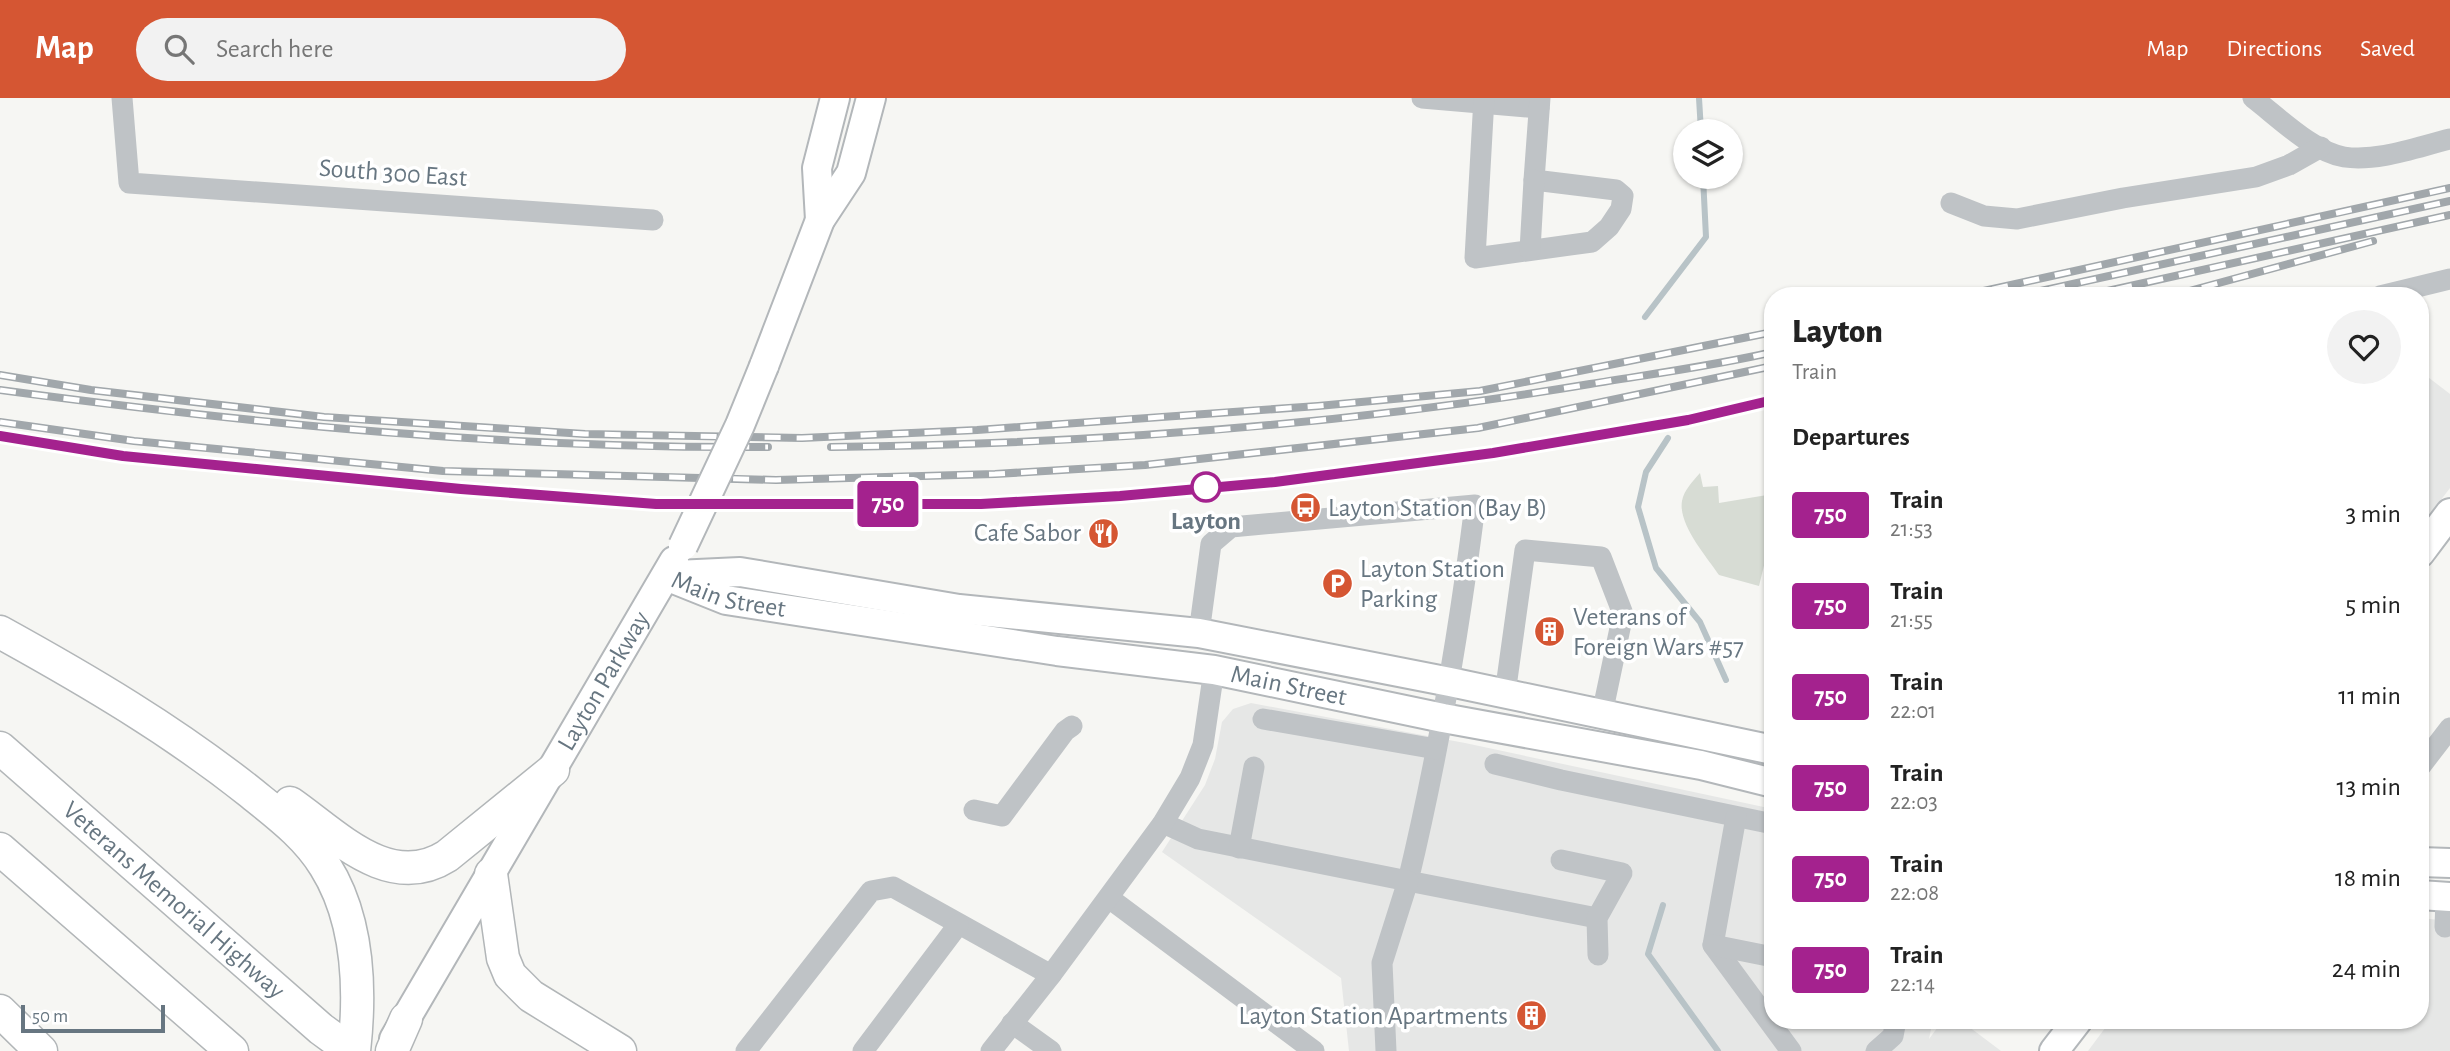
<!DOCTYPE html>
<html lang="en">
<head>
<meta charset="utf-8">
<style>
  :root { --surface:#fff; --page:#f2f2f2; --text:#222; --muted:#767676; --accent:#d55633 }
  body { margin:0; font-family:"Alegreya Sans",sans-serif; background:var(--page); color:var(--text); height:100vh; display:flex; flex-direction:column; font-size:26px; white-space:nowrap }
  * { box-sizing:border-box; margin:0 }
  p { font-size:23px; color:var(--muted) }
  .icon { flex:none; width:38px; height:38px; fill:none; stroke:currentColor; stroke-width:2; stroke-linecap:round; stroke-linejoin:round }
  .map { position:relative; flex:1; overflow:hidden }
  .panel { position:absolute; left:1764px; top:189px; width:665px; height:742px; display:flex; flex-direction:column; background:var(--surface); border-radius:28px; box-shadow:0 2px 5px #0004 }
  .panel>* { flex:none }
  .badge { padding:0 14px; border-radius:5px; font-size:24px; line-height:46px }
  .buttons { position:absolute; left:1673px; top:21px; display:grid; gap:14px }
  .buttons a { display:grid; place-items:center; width:70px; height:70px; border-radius:50%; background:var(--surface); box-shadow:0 2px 5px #0004; font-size:35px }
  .scale { position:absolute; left:21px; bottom:18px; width:144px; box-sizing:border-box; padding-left:7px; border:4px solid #677681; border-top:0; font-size:19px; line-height:24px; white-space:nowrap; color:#677681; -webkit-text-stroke:5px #fff; paint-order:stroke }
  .map>.badge { position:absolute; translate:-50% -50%; box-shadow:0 0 0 4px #fff }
  h2 { padding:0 28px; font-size:26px; line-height:63px }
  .round { display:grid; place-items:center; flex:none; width:74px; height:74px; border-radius:37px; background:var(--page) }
  .head { display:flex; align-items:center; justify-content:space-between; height:119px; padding:0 28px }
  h1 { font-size:33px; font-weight:800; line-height:52px }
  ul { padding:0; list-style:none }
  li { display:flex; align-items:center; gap:21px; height:91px; padding:0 28px }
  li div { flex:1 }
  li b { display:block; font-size:26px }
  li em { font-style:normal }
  li .badge { min-width:77px; font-weight:700; text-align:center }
  header { display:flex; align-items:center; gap:42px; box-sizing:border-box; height:98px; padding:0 35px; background:var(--accent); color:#fff }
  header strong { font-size:33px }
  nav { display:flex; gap:38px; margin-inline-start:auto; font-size:24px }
  .search { width:490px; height:63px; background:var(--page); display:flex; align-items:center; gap:18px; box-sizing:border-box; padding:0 24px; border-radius:38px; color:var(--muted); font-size:26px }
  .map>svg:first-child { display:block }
  .built { fill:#e6e7e6 }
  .green { fill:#d7dcd4 }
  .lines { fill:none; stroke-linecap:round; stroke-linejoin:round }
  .stream { stroke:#b8c3c7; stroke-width:6 }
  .major-casing { stroke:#b3b7ba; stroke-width:32 }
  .highway-casing { stroke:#b2b6b8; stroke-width:35 }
  .minor { stroke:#bfc3c6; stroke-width:21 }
  .major { stroke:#fff; stroke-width:28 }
  .highway { stroke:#fff; stroke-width:32 }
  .rail-casing { stroke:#a1a7ab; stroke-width:8 }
  .rail { stroke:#fff; stroke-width:5; stroke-dasharray:16; stroke-linecap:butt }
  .major-bridge-casing { stroke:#b3b7ba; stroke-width:32; stroke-linecap:butt }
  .major-bridge { stroke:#fff; stroke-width:28 }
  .line-casing { stroke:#fff; stroke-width:16 }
  .line { stroke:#a4228e; stroke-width:10 }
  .stop-dot { fill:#fff; stroke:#a4228e; stroke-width:3.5 }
  .labels { text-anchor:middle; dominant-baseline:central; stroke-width:7; stroke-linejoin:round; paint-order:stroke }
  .street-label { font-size:26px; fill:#677681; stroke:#fff }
  .poi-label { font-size:26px; fill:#677681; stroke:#fff; text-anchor:start }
  .stop-label { font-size:26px; font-weight:bold; fill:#677681; stroke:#fff }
</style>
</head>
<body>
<header>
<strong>Map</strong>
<div class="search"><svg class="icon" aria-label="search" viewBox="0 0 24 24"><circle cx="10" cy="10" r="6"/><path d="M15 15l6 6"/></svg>Search here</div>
<nav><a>Map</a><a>Directions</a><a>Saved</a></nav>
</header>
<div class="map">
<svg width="2450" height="953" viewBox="0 0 2450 953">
  <rect width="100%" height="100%" fill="#f6f6f3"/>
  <g class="built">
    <polygon points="2420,273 2450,296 2450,390 2420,429"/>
    <polygon points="1251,605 1465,645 1773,711 1773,922 1933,922 1929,941 1943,922 1960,922 2001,953 1349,953 1341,880 1162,754 1205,687 1215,661 1222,624 1233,611"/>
    <polygon points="2420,820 2450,823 2450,953 2088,953 2111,922 2420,922"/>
  </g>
  <path class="green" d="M1700,375L1703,389L1718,388L1719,405L1773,396V431L1759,488L1719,477C1706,458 1678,426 1682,403C1684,392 1693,383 1700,375Z"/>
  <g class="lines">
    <g class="stream">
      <polyline points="1699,0 1701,33"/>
      <polyline points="1645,219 1706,139 1703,79"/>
      <polyline points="1668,340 1646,374 1638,409 1656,470 1700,524 1726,582"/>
      <polyline points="1663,807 1648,856 1718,953"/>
    </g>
    <defs>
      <g id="major">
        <polyline points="820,122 817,70 835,0"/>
        <polyline points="764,268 820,122 851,75 871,0"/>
        <polyline points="2420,455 2450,415"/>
        <polyline points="676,477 740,474 959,511 1199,535 1450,584 1773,652"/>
        <path id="s1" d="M666,478L726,502L1057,553L1214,572L1443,620L1701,667L1773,685"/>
        <polyline points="2420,764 2450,765"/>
        <polyline points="2420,797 2450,799"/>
        <path id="s2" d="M394,941L674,463"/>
        <polyline points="2054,953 2078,922"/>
      </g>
      <g id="highway">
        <path d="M0,534C87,582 172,632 250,694C277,716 306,737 325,768C359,822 361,891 354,953"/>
        <path id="s3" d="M0,650L321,931L351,953"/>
        <path d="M290,705C335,736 389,795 447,758L553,672"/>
        <polyline points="0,751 232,953"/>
        <polyline points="491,776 503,860 510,877 531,898 620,953"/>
        <polyline points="0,913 41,953"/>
        <polyline points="392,953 406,921"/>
      </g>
    </defs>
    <use href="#major" class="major-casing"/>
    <use href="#highway" class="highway-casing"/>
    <g class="minor">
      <polyline points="122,0 129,85 653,122"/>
      <polyline points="1422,0 1539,10"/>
      <polyline points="1484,0 1475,160 1592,144 1609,129 1621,111 1623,98 1616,92 1534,82 1540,0"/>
      <path d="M2253,0C2278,19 2313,54 2344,59C2378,64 2417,49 2450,41"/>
      <polyline points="1951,105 1984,118 2017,121 2123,100 2256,79 2289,67 2321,49"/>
      <polyline points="1530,152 1534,82"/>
      <polyline points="2380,198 2450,181"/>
      <path d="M1199,535L1211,446L1231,429L1475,407C1459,535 1438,658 1408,783L1597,820"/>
      <polyline points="1505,596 1525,452 1601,459 1623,516 1602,616"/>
      <polyline points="1263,621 1436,651"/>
      <polyline points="1495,666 1561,682 1773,726"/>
      <polyline points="2420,669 2450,630"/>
      <polyline points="974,712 1002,718 1065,633 1072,628"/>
      <polyline points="1736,719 1713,847 1791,953"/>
      <polyline points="1163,725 1198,741 1408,783 1382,865 1386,953"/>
      <polyline points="1239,750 1254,669"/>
      <polyline points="1561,762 1622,775 1597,820 1598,857"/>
      <polyline points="1109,800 1314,953"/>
      <polyline points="2445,829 2446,799"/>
      <polyline points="1713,847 1773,859"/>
      <polyline points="1012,925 1051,953"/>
      <polyline points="746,953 871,793 893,789 1051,877"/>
      <polyline points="863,953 958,827"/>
      <polyline points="991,953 1051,877 1163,725 1190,680 1203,647 1214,572"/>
      <polyline points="1876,953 1893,938 1896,922"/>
    </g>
    <use href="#major" class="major"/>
    <use href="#highway" class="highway"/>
    <defs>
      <g id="rail">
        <polyline points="1961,198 2450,90"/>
        <polyline points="2018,198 2450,103"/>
        <polyline points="2085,198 2450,117"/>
        <polyline points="2171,198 2373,143"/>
        <polyline points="0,277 91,292 324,319 585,336 802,340 977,332 1318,308 1480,293 1773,234"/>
        <path d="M0,292C255,326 510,351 768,349"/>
        <polyline points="0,324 134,343 443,373 776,382 995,376 1145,367 1478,330 1773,268"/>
        <polyline points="0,338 123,358 461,391 656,406 981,406 1120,398 1275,384 1493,355 1688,322 1773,302"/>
        <path d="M831,349C1085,346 1339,328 1590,286C1651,276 1713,268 1773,254"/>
      </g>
    </defs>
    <use href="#rail" class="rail-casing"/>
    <use href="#rail" class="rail"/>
    <defs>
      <polyline id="major-bridge" points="683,448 740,327 764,268"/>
    </defs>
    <use href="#major-bridge" class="major-bridge-casing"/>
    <use href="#major-bridge" class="major-bridge"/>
  </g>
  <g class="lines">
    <defs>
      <polyline id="line" points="0,338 123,358 461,391 656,406 981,406 1120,398 1275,384 1493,355 1688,322 1773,302"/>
    </defs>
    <use href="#line" class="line-casing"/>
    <use href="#line" class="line"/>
  </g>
  <defs>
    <symbol id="bus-disc" viewBox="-11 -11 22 22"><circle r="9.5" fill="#d55633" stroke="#fff"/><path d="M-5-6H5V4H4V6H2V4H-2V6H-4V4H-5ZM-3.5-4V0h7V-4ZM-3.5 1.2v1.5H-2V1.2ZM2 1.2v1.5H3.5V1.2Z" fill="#fff"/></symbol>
    <symbol id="restaurant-disc" viewBox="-11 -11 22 22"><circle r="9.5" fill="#d55633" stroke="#fff"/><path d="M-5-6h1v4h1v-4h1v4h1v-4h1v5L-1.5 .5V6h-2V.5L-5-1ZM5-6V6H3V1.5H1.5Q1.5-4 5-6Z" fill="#fff"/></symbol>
    <symbol id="parking-disc" viewBox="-11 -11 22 22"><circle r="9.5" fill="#d55633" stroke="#fff"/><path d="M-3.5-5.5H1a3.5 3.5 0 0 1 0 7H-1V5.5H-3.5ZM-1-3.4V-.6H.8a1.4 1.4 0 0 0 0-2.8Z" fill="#fff"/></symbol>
    <symbol id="building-disc" viewBox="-11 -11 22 22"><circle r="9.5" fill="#d55633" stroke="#fff"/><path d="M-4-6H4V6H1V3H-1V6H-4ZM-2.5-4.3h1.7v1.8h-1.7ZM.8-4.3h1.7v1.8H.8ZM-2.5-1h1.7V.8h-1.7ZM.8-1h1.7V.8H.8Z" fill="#fff"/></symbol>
  </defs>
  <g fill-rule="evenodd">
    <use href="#bus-disc" x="1288" y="392" width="35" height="35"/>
    <use href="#restaurant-disc" x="1086" y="418" width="35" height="35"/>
    <use href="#parking-disc" x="1320" y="468" width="35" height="35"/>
    <use href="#building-disc" x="1532" y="516" width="35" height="35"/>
    <use href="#building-disc" x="1514" y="900" width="35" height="35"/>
  </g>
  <circle class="stop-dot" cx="1206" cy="389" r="14"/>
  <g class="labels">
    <g class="street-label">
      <text transform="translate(393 75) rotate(4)">South 300 East</text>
      <text stroke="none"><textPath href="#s1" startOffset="66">Main Street</textPath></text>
      <text stroke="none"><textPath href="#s2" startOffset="415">Layton Parkway</textPath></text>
      <text stroke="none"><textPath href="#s1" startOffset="634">Main Street</textPath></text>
      <text stroke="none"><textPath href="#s3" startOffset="231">Veterans Memorial Highway</textPath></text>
    </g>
    <g class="poi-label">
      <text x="1328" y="410">Layton Station (Bay B)</text>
      <text x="1081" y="435" text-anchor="end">Cafe Sabor</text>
      <text x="1360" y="471">Layton Station<tspan x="1360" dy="30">Parking</tspan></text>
      <text x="1573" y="519">Veterans of<tspan x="1573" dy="30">Foreign Wars #57</tspan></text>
      <text x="1508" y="918" text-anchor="end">Layton Station Apartments</text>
    </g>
    <g class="stop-label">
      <text x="1206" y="423">Layton</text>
    </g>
  </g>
</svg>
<div class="buttons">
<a><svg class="icon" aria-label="layers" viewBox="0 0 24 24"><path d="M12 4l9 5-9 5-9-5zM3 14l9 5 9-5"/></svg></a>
</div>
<div class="scale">50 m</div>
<b class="badge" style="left:888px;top:406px;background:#a4228e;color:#fff">750</b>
<section class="panel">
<div class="head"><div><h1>Layton</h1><p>Train</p></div><a class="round"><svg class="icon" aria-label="heart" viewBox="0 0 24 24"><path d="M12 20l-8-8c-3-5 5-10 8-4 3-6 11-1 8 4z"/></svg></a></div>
<h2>Departures</h2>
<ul>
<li><span class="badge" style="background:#a4228e;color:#fff">750</span><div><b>Train</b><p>21:53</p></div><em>3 min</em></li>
<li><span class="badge" style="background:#a4228e;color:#fff">750</span><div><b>Train</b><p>21:55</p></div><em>5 min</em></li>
<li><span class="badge" style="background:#a4228e;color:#fff">750</span><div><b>Train</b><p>22:01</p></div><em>11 min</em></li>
<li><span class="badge" style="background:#a4228e;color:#fff">750</span><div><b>Train</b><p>22:03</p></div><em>13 min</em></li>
<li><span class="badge" style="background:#a4228e;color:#fff">750</span><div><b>Train</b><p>22:08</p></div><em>18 min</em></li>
<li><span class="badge" style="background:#a4228e;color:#fff">750</span><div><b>Train</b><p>22:14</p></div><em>24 min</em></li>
</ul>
</section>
</div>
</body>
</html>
